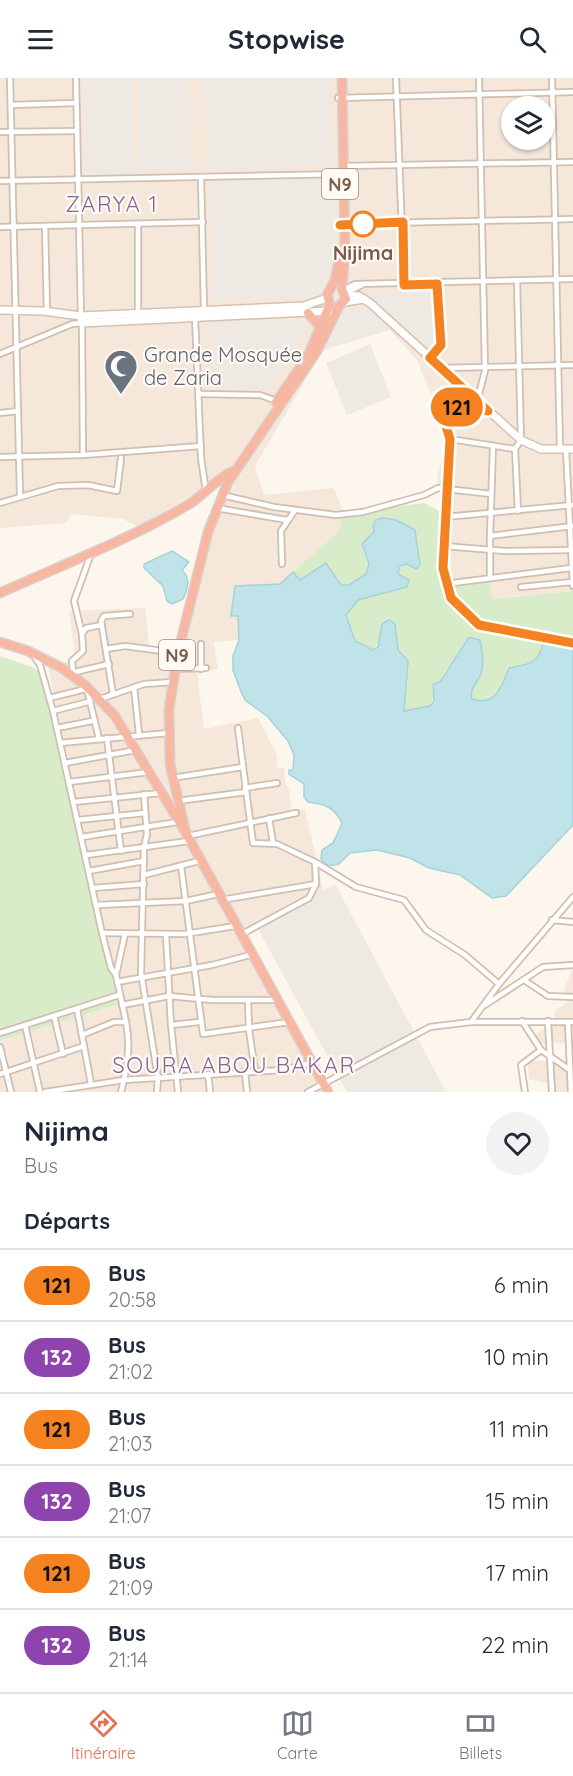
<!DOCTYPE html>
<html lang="fr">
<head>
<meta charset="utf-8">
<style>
  :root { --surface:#fff; --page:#f2f2f3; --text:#1f2937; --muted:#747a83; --line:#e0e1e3; --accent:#e76f51 }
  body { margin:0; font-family:Quicksand,sans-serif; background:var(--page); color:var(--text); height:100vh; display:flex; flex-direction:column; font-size:22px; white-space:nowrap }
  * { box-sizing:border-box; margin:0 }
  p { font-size:20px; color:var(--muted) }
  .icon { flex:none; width:33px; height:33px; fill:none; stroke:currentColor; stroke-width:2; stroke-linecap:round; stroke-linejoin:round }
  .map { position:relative; height:1014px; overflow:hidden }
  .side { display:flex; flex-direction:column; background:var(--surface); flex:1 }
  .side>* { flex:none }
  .badge { padding:0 12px; border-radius:20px; font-size:21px; line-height:39px }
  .fabs { position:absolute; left:501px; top:18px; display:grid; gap:12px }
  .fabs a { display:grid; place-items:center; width:54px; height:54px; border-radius:50%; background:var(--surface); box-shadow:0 2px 4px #0004; font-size:30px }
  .map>.badge { position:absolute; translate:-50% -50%; box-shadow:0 0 0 3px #fff }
  h2 { padding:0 24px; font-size:22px; line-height:54px }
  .round { display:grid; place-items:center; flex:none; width:63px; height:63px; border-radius:32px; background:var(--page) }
  .head { display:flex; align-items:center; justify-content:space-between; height:102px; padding:0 24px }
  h1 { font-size:28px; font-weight:700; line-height:45px }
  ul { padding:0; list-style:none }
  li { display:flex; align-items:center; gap:18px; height:72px; padding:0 24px; border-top:2px solid var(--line) }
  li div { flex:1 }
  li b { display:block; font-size:22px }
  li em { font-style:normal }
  li .badge { min-width:66px; font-weight:700; text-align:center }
  header { display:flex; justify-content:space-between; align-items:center; height:78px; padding:0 24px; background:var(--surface); font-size:27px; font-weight:700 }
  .menu { display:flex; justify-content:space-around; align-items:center; height:84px; border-top:2px solid var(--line); background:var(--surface); font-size:16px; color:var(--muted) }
  .menu a { display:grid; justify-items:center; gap:3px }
  .menu .current { color:var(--accent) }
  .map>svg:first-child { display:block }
  .residential { fill:#f5e8da; fill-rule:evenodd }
  .industrial { fill:#efe9e4 }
  .green { fill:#d8ecc9 }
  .water { fill:#bfe3e8; stroke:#a5d3da; stroke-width:1.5 }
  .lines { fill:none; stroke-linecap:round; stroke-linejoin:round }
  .street-casing { stroke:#d1beb0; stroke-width:8 }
  .secondary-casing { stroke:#d6c0b0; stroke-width:10 }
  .highway-casing { stroke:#dad1cd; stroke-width:11 }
  .street { stroke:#fff; stroke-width:4.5 }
  .secondary { stroke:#fff; stroke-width:7 }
  .highway { stroke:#f7b7a3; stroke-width:8 }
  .line-casing { stroke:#fff; stroke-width:14 }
  .line { stroke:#f58220; stroke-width:9 }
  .stop-dot { fill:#fff; stroke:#f58220; stroke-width:3 }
  .labels { text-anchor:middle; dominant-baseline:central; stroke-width:4.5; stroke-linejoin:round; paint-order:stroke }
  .shield { fill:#fffaf3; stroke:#a28b7f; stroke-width:1.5 }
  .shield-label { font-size:18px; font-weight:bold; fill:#7a5c4d }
  .stop-label { font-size:20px; font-weight:bold; fill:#7a5c4d; stroke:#fffaf3 }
  .worship-label { font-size:20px; fill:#5b616d; stroke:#fffaf3; text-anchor:start }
  .quarter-label { font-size:22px; letter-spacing:1.5px; fill:#846695; stroke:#fffaf3 }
</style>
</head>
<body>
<header><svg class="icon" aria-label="menu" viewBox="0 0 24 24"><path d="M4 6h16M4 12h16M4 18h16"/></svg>Stopwise<svg class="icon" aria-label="search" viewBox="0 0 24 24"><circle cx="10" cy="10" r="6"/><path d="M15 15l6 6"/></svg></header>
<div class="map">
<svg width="573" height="1014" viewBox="0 0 573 1014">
  <rect width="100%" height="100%" fill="#fdf6ec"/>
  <g class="residential">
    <path d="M0,0H573V513L491,521L449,509L447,437L437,400L448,359L417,282L390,252L323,272L255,388L264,417L334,410L344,435L338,454L280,506L235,508L231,538L238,537L239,562L214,564L218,591L197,594L204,651L258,640L277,678V689L284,690L285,705L289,711L292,732L305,731L324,816L241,861L327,1014H0V963L119,926L47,584H76L69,533L145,530L150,575H182L207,470L216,440L232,406L218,402L138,449L123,441L72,436L66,445L0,450ZM512,28H544V62H512Z"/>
    <polygon points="573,889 573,992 569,965 539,966 536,956 552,947 556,932 571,922 564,912"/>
    <polygon points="528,983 551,983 573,993 573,1014 557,1014 547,1005 529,1001"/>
  </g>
  <g class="industrial">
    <polygon points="82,0 132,0 135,96 84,97"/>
    <polygon points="138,0 189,0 191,93 140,93"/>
    <polygon points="204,0 332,0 334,89 210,91"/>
    <polygon points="336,100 337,177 317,220 212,221 210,104"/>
    <polygon points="367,214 435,214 437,271 426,271"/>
    <polygon points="371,230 390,252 323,272 342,234"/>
    <polygon points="309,242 269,310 213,311 211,244"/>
    <polygon points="370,266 391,319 347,337 326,285"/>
    <polygon points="335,806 446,1014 347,1014 258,851"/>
  </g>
  <g class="green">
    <path d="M424,425L447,437L449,509L490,502L492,521L573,513V568L544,563C542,584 528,587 509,590C502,608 496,629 472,621L474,607L480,599L482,590L480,562L456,576L455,583L445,593L430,628L404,633L379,564L373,572L355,563L346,537L358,522L407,509L397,492L407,486L411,489L420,483L419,476L374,454L362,470L369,487L366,496L349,507H341L323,488L300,502L293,494L338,454L344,435Z"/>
    <polygon points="0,578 32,589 48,600 119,926 0,963"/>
  </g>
  <g class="water">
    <path d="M383,440L396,442L415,452L420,487L416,491L407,486L400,488L398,496L409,502L407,509L358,522L346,537L355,563L373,572L378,569L382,546L389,542L395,546L398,572L408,583L404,633L430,628L434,623L433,606L440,604L469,559L480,562C482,573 485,587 480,598C476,607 470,610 472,621C496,629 502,608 509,590C528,587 542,584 543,562L573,568V747L506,818L492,820L460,797L429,790L410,780L377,772L350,775L339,786L328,788L321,781L322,772L333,765L342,745C334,729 325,726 308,724L304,719V706L289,696V692H293L294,677L288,663L268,639L245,622L240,611L233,592V578L239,562L238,538H231L235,508L280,506L293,494L300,502L326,485L341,507H349L366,496L369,486L362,466L374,454L373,448L376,442Z"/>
    <path d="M172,473L189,484L182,492C191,501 188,510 183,521L172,526L167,523L163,508L144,490V486Z"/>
  </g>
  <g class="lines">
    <defs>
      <g id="street">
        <polyline points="10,0 20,418"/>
        <polyline points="76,0 81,238"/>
        <polyline points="396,0 404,206"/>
        <polyline points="552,0 560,372"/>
        <polyline points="338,20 573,14"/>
        <polyline points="11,27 76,25"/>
        <polyline points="0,54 76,53"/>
        <polyline points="342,88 573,84"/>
        <polyline points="201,99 204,233"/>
        <polyline points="0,103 344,96"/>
        <polyline points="340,146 573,141"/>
        <polyline points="45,148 47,233"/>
        <polyline points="0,149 203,144"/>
        <polyline points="517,203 521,362 515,371 450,361 443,490 451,520 479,547 573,565"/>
        <polyline points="343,212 355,206 573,201"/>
        <polyline points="346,215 362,207"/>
        <polyline points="138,236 138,146"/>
        <polyline points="195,240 201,380 206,414"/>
        <polyline points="0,276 72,246 82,245 83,377"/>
        <polyline points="430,280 441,267 437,206"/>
        <polyline points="441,290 573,287"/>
        <polyline points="200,316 260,317 277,323"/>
        <polyline points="477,323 485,293 479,0"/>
        <polyline points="0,335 18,333"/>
        <polyline points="450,361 440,332 441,328 488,333"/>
        <polyline points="515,371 518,433"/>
        <polyline points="566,372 573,508"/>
        <polyline points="0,379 83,377 201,368"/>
        <polyline points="222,417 274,429 336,437 363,434 424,417 438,410 491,416"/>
        <polyline points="0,425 58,408 88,407 117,413 121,380"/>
        <polyline points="216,430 287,442"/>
        <polyline points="445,439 573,427"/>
        <polyline points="490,458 493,368"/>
        <polyline points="444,468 505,473 573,472"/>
        <polyline points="282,486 281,453 295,432"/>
        <polyline points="490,499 490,458 573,448"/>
        <polyline points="445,506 571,490"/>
        <polyline points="521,509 572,504"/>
        <polyline points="82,556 74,523 91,476"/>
        <polyline points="201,566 201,591"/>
        <polyline points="106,571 125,568 178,575"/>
        <polyline points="34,578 40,587 53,633 102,855 111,890 116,897"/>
        <polyline points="175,591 206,590"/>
        <polyline points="73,594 72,583 83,573 82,556 86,550 102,547"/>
        <polyline points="71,595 109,586"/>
        <polyline points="134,609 139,656"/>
        <polyline points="87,611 99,661"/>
        <polyline points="113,616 101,543 104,538 130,536"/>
        <polyline points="49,620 86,611"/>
        <polyline points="100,621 144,606 173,604"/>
        <polyline points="53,633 88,624"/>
        <polyline points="57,650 92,643"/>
        <polyline points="238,650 253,765 277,766 315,784 316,806"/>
        <polyline points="107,660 121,773"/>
        <polyline points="60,665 168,655"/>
        <polyline points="65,685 136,672"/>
        <polyline points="172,700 243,689"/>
        <polyline points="69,704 149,694"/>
        <polyline points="245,710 277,705"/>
        <polyline points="144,716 147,756 144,769 141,895 158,1000 157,1014"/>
        <polyline points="178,723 246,714"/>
        <polyline points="74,724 161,715"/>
        <polyline points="269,740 273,765"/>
        <polyline points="78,742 145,735"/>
        <polyline points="188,758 296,735"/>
        <polyline points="82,759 177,744"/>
        <polyline points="86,777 189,763"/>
        <polyline points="315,784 356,809 404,822 426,852 465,877 499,906"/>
        <polyline points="181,788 203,956 289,944"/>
        <polyline points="89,793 144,783"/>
        <polyline points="144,797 199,783"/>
        <polyline points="93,810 144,806"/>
        <polyline points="221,822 316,806 309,820 242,856"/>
        <polyline points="97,827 186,823 218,816"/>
        <polyline points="552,842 573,844"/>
        <polyline points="102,855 185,856 235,848"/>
        <polyline points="166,857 171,947 178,1014"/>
        <polyline points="524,902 548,918 573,919"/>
        <polyline points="117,904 212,887 250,877"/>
        <polyline points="248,923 249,952 255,993"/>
        <polyline points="122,927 169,918 212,922 276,922"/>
        <polyline points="485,927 543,889 573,887"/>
        <polyline points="54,938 63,976"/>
        <polyline points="522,943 541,972 521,987 525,1014"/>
        <polyline points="548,943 552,1014"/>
        <polyline points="471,944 499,906 573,819"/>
        <polyline points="568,944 571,1014"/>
        <polyline points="25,947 40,1014"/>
        <polyline points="171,947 199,944"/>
        <polyline points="0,955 119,917"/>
        <polyline points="82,957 114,944 126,944 116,897 125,856"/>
        <polyline points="84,968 91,1006"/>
        <polyline points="0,969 11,1014"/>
        <polyline points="541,972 570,992"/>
        <polyline points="245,994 247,1014"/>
        <polyline points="0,996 84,968 77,931"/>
        <polyline points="208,996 210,1014"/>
        <polyline points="45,1014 124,1002 283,992 312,985"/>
        <path d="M121,1014C127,991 131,968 126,944"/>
        <polyline points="308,1014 430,949 471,944 573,944"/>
      </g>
      <g id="secondary">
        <polyline points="346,217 359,218 370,225 521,362 541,371 573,371"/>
        <polyline points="345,224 364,221"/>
        <polyline points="0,232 43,233 81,238 304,228 327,220"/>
        <polyline points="81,238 82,245 329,233"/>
      </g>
      <g id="highway">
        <polyline points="308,235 321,250"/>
        <polyline points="307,280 330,226 327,217 335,202 340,179"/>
        <polyline points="276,324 299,291"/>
        <path d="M0,515C64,486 131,461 191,425C203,417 223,395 235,393"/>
        <polyline points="0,564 28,573 62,590 86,608 115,638 186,755 328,1014"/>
        <polyline points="186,755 170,686 169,631 178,575 208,454 228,404 317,273 339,228 346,221 342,211 345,174 342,0"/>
      </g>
    </defs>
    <use href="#street" class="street-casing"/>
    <use href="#secondary" class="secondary-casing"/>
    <use href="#highway" class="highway-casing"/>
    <use href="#street" class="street"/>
    <use href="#secondary" class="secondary"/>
    <use href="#highway" class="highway"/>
  </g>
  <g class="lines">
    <defs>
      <polyline id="line" points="340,147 403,144 404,207 437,206 441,267 430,280 488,333 443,327 440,329 450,361 443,490 451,520 479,547 573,565"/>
    </defs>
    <use href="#line" class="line-casing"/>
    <use href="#line" class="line"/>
  </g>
  <defs>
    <symbol id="mosque-pin" viewBox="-11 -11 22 30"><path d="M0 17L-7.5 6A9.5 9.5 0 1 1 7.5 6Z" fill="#6b7280" stroke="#fffaf3"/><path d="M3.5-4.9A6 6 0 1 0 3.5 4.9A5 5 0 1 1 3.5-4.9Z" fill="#fff"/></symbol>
  </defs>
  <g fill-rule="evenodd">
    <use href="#mosque-pin" x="102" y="269" width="38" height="52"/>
  </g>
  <circle class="stop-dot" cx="363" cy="146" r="12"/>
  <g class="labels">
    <g class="shield">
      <rect x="322" y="91" width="36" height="30" rx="4.5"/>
      <rect x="159" y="562" width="36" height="30" rx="4.5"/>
    </g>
    <g class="shield-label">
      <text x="340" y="106">N9</text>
      <text x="177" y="577">N9</text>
    </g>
    <g class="stop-label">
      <text x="363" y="174">Nijima</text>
    </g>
    <g class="worship-label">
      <text x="144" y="276">Grande Mosquée<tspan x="144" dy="23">de Zaria</tspan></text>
    </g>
    <g class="quarter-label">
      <text x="112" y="126">ZARYA 1</text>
      <text x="234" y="987">SOURA ABOU BAKAR</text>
    </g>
  </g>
</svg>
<div class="fabs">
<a><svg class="icon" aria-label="layers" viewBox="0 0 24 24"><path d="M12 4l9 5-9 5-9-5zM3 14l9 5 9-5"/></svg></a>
</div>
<b class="badge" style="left:457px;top:329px;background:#f58220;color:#111">121</b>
</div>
<section class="side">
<div class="head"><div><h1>Nijima</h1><p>Bus</p></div><a class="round"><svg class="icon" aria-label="heart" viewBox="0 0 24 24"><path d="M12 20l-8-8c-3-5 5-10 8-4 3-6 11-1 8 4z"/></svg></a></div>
<h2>Départs</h2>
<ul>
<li><span class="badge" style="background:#f58220;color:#111">121</span><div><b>Bus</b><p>20:58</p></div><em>6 min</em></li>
<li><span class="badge" style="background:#8e44ad;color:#fff">132</span><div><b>Bus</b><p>21:02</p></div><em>10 min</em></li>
<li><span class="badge" style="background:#f58220;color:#111">121</span><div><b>Bus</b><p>21:03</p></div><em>11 min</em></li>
<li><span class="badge" style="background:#8e44ad;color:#fff">132</span><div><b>Bus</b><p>21:07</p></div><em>15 min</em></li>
<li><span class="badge" style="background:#f58220;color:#111">121</span><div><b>Bus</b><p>21:09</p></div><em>17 min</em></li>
<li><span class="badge" style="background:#8e44ad;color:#fff">132</span><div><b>Bus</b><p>21:14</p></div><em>22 min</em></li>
</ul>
</section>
<nav class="menu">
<a class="current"><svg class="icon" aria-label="directions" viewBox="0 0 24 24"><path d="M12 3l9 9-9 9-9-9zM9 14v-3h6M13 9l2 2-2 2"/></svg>Itinéraire</a>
<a><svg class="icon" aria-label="map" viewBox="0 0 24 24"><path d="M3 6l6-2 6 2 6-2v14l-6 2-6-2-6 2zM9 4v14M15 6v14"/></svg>Carte</a>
<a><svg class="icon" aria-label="tickets" viewBox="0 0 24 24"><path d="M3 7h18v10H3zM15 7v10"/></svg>Billets</a>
</nav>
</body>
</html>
